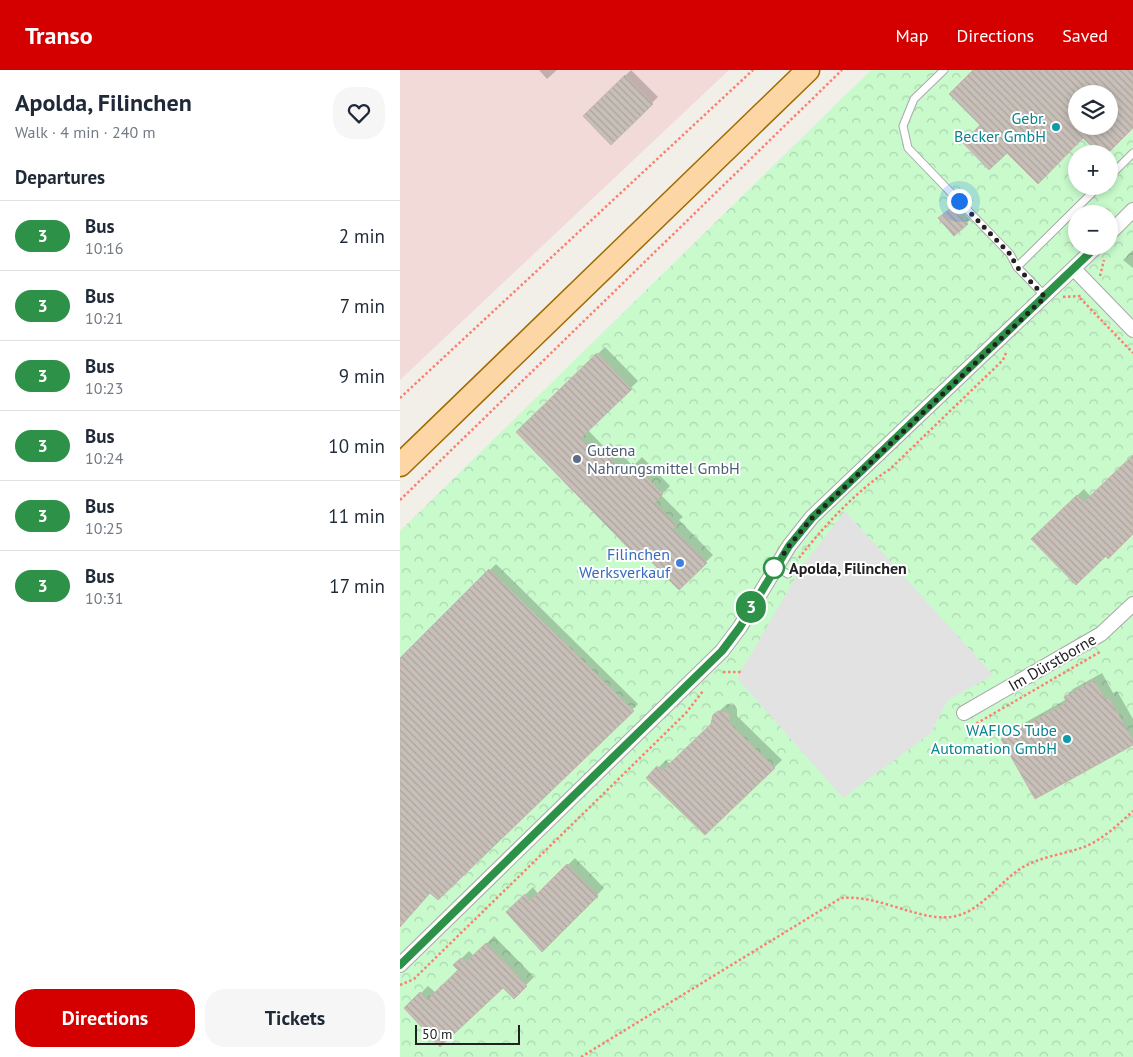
<!DOCTYPE html>
<html lang="en">
<head>
<meta charset="utf-8">
<style>
  :root { --surface:#fff; --page:#f6f6f7; --text:#1f2937; --muted:#747a83; --line:#e0e1e3; --accent:#d40000 }
  body { margin:0; font-family:"PT Sans",sans-serif; background:var(--page); color:var(--text); height:100vh; display:flex; flex-direction:column; font-size:19px; white-space:nowrap }
  * { box-sizing:border-box; margin:0 }
  p { font-size:16px; color:var(--muted) }
  .icon { flex:none; width:28px; height:28px; fill:none; stroke:currentColor; stroke-width:2; stroke-linecap:round; stroke-linejoin:round }
  .map { position:relative; flex:1; overflow:hidden }
  .sheet { display:flex; flex-direction:column; background:var(--surface); width:400px }
  .sheet>* { flex:none }
  .badge { padding:0 10px; border-radius:16px; font-size:18px; line-height:32px }
  .buttons { position:absolute; left:668px; top:15px; display:grid; gap:10px }
  .buttons a { display:grid; place-items:center; width:50px; height:50px; border-radius:50%; background:var(--surface); box-shadow:0 2px 8px #0003; font-size:25px }
  .scale { position:absolute; left:15px; bottom:12px; width:105px; box-sizing:border-box; padding-left:5px; border:2px solid #222; border-top:0; font-size:14px; line-height:18px; white-space:nowrap; color:#222; -webkit-text-stroke:4px #fff; paint-order:stroke }
  .you { position:absolute; width:25px; height:25px; margin:-12px; border:4px solid #fff; border-radius:50%; background:#1a73e8; box-shadow:0 0 0 8px #1a73e833 }
  .map>.badge { position:absolute; translate:-50% -50%; box-shadow:0 0 0 2px #fff }
  h2 { padding:0 15px; font-size:19px; line-height:45px }
  .round { display:grid; place-items:center; flex:none; width:52px; height:52px; border-radius:20px; background:var(--page) }
  .headline { display:flex; align-items:center; justify-content:space-between; height:85px; padding:0 15px }
  h1 { font-size:24px; font-weight:700; line-height:38px }
  .primary-button { display:flex; gap:10px; margin-top:auto; padding:10px 15px }
  .primary-button a { flex:1; height:58px; border-radius:20px; background:var(--accent); color:#fff; font-size:20px; font-weight:700; line-height:58px; text-align:center }
  .primary-button a+a { background:var(--page); color:var(--text) }
  ul { padding:0; list-style:none }
  li { display:flex; align-items:center; gap:15px; height:70px; padding:0 15px; border-top:1px solid var(--line) }
  li div { flex:1 }
  li b { display:block; font-size:19px }
  li em { font-style:normal }
  li .badge { min-width:55px; font-weight:700; text-align:center }
  header { display:flex; align-items:center; gap:30px; box-sizing:border-box; height:70px; padding:0 25px; background:var(--accent); color:#fff }
  header strong { font-size:24px }
  nav { display:flex; gap:28px; margin-inline-start:auto; font-size:18px }
  main { display:flex; flex:1; min-height:0 }
  .map>svg:first-child { display:block }
  .commercial { fill:#f2dad9 }
  .park { fill:url(#park-crowns); fill-rule:evenodd }
  .parking { fill:#e2e2e2 }
  .shadow { fill:#0003; fill-rule:evenodd }
  .building { fill:url(#building-back-hatch); stroke:#c4b6ab; fill-rule:evenodd }
  .lines { fill:none; stroke-linecap:round; stroke-linejoin:round }
  .lane-casing { stroke:#a9a9a9; stroke-width:9 }
  .street-casing { stroke:#a9a9a9; stroke-width:16 }
  .primary-casing { stroke:#a06b00; stroke-width:25 }
  .path { stroke:#fa8072; stroke-width:2.5; stroke-dasharray:2.5 2.5; stroke-linecap:butt }
  .lane { stroke:#fff; stroke-width:7 }
  .street { stroke:#fff; stroke-width:14 }
  .primary { stroke:#fcd6a4; stroke-width:22 }
  .line-casing { stroke:#fff; stroke-width:11 }
  .line { stroke:#2d9147; stroke-width:8 }
  .walk { stroke:#222; stroke-width:5; stroke-dasharray:0 9 }
  .culture-dot { fill:#0f9aa8; stroke:#fff; stroke-width:2 }
  .service-dot { fill:#5c6f8a; stroke:#fff; stroke-width:2 }
  .shop-dot { fill:#3f7fe0; stroke:#fff; stroke-width:2 }
  .stop-dot { fill:#fff; stroke:#2d9147; stroke-width:2.5 }
  .labels { text-anchor:middle; dominant-baseline:central; stroke-width:4; stroke-linejoin:round; paint-order:stroke }
  .culture-label { font-size:16px; fill:#0d838f; stroke:#fff; text-anchor:end }
  .service-label { font-size:16px; fill:#4e5e75; stroke:#fff; text-anchor:start }
  .shop-label { font-size:16px; fill:#366cbe; stroke:#fff; text-anchor:end }
  .stop-label { font-size:16px; font-weight:bold; fill:#222; stroke:#fff; text-anchor:start }
  .street-label { font-size:16px; fill:#222; stroke:#fff }
</style>
</head>
<body>
<header>
<strong>Transo</strong>
<nav><a>Map</a><a>Directions</a><a>Saved</a></nav>
</header>
<main>
<section class="sheet">
<div class="headline"><div><h1>Apolda, Filinchen</h1><p>Walk · 4 min · 240 m</p></div><a class="round"><svg class="icon" aria-label="heart" viewBox="0 0 24 24"><path d="M12 20l-8-8c-3-5 5-10 8-4 3-6 11-1 8 4z"/></svg></a></div>
<h2>Departures</h2>
<ul>
<li><span class="badge" style="background:#2d9147;color:#fff">3</span><div><b>Bus</b><p>10:16</p></div><em>2 min</em></li>
<li><span class="badge" style="background:#2d9147;color:#fff">3</span><div><b>Bus</b><p>10:21</p></div><em>7 min</em></li>
<li><span class="badge" style="background:#2d9147;color:#fff">3</span><div><b>Bus</b><p>10:23</p></div><em>9 min</em></li>
<li><span class="badge" style="background:#2d9147;color:#fff">3</span><div><b>Bus</b><p>10:24</p></div><em>10 min</em></li>
<li><span class="badge" style="background:#2d9147;color:#fff">3</span><div><b>Bus</b><p>10:25</p></div><em>11 min</em></li>
<li><span class="badge" style="background:#2d9147;color:#fff">3</span><div><b>Bus</b><p>10:31</p></div><em>17 min</em></li>
</ul>
<div class="primary-button"><a>Directions</a><a>Tickets</a></div>
</section>
<div class="map">
<svg width="733" height="987" viewBox="0 0 733 987">
  <defs>
    <pattern id="park-crowns" width="20" height="18" patternUnits="userSpaceOnUse" patternTransform="scale(1.25)"><rect width="20" height="18" fill="#c8facc"/><path d="M2 6a3 3 0 1 1 6 0M12 15a3 3 0 1 1 6 0" fill="none" stroke="#acd6af"/></pattern>
    <pattern id="building-back-hatch" width="6" height="6" patternUnits="userSpaceOnUse" patternTransform="scale(1.25)"><rect width="6" height="6" fill="#c7bfb8"/><path d="M-1 5l2 2M0 0l6 6M5-1l2 2" fill="none" stroke="#aba49e"/></pattern>
  </defs>
  <rect width="100%" height="100%" fill="#f2efe9"/>
  <polygon class="commercial" points="0,0 329,0 0,310"/>
  <path class="park" d="M471,0H733V987H0V461ZM676,24H709V56H676ZM676,84H709V116H676ZM676,144H709V176H676Z"/>
  <polygon class="parking" points="445,441 593,605 547,631 531,663 443,728 337,608 403,495"/>
  <g class="shadow">
    <polygon points="139,0 157,0 147,9"/>
    <polygon points="231,0 258,27 211,73 185,46"/>
    <path d="M575,0H733V56L683,66L582,55ZM676,24H709V56H676Z"/>
    <polygon points="556,134 570,150 554,164 540,148"/>
    <polygon points="733,180 733,198 723,190"/>
    <polygon points="205,277 238,311 188,360 205,378 210,373 233,396 242,387 270,416 261,425 283,447 279,450 313,485 279,518 117,362"/>
    <polygon points="733,386 733,463 706,484 633,469 684,419 691,427"/>
    <polygon points="96,494 238,634 38,828 30,822 0,856 0,590"/>
    <polygon points="702,603 713,623 717,621 733,649 733,673 603,669 610,661 667,629 666,627 673,619"/>
    <polygon points="327,634 334,635 337,639 337,646 382,690 305,764 248,708 266,690 270,694 313,654 314,646"/>
    <polygon points="175,788 204,818 142,880 108,842 133,817 138,824"/>
    <polygon points="94,866 134,907 114,927 103,916 6,938 28,916 36,923 59,900 55,895 69,881 74,886"/>
  </g>
  <g class="building">
    <path d="M573,0H733V58L707,84H700L683,68L638,114L607,83L589,100L563,73L580,55L549,24ZM676,24H709V56H676Z"/>
    <polygon points="225,5 253,34 211,75 183,46"/>
    <polygon points="552,137 568,154 554,166 538,148"/>
    <polygon points="197,283 232,319 181,368 197,384 202,379 224,402 233,393 263,424 255,433 276,455 273,458 307,493 279,520 245,485 240,490 116,362"/>
    <polygon points="733,385 733,464 708,489 706,486 676,515 631,469 677,425 684,432"/>
    <polygon points="89,499 234,641 38,830 30,823 0,857 0,588"/>
    <polygon points="694,610 706,630 709,628 733,670 733,675 635,729 601,669 667,632 664,627"/>
    <polygon points="318,641 326,642 330,646 330,654 375,698 305,765 246,708 257,696 262,701 311,654 313,645"/>
    <polygon points="167,794 198,826 142,882 106,842 125,824 130,831"/>
    <polygon points="86,873 127,916 114,929 103,918 40,977 4,938 20,922 27,930 58,900 53,895 61,888 66,892"/>
  </g>
  <g class="lines">
    <defs>
      <g id="lane">
        <polyline points="544,0 514,29 503,56 508,78 610,184 617,197"/>
        <polyline points="709,107 733,83"/>
        <polyline points="645,226 617,197 699,116"/>
        <polyline points="375,497 388,504"/>
      </g>
      <g id="street">
        <polyline points="709,164 733,140"/>
        <polyline points="674,199 733,260"/>
        <polyline points="564,643 701,564 733,534"/>
        <polyline points="0,895 322,581 340,557 389,476 412,447 697,176"/>
      </g>
      <polyline id="primary" points="0,395 408,0"/>
    </defs>
    <use href="#lane" class="lane-casing"/>
    <use href="#street" class="street-casing"/>
    <use href="#primary" class="primary-casing"/>
    <g class="path">
      <polyline points="700,206 704,190"/>
      <polyline points="663,227 682,226"/>
      <polyline points="680,228 733,283"/>
      <polyline points="0,328 353,0"/>
      <polyline points="0,430 442,0"/>
      <path d="M399,488C424,456 456,421 490,399L603,290L606,283"/>
      <polyline points="323,602 343,602"/>
      <polyline points="572,656 700,582"/>
      <polyline points="0,915 14,909 286,643 303,621"/>
      <path d="M181,987L441,828C480,824 523,854 556,846C579,841 598,815 617,801C636,787 662,785 684,777C702,770 719,754 733,741"/>
    </g>
    <use href="#lane" class="lane"/>
    <use href="#street" class="street"/>
    <use href="#primary" class="primary"/>
  </g>
  <g class="lines">
    <defs>
      <polyline id="line" points="0,895 322,581 340,557 389,476 412,448 697,176"/>
    </defs>
    <use href="#line" class="line-casing"/>
    <use href="#line" class="line"/>
    <polyline class="walk" points="374,498 389,476 412,448 645,227 617,197 610,184 559,131"/>
  </g>
  <g class="culture-dot">
    <circle cx="656" cy="57" r="5"/>
    <circle cx="667" cy="669" r="5"/>
  </g>
  <circle class="service-dot" cx="177" cy="389" r="5"/>
  <circle class="shop-dot" cx="280" cy="493" r="5"/>
  <circle class="stop-dot" cx="374" cy="498" r="10"/>
  <g class="labels">
    <g class="culture-label">
      <text x="646" y="48">Gebr.<tspan x="646" dy="18">Becker GmbH</tspan></text>
      <text x="657" y="660">WAFIOS Tube<tspan x="657" dy="18">Automation GmbH</tspan></text>
    </g>
    <g class="service-label">
      <text x="187" y="380">Gutena<tspan x="187" dy="18">Nahrungsmittel GmbH</tspan></text>
    </g>
    <g class="shop-label">
      <text x="270" y="484">Filinchen<tspan x="270" dy="18">Werksverkauf</tspan></text>
    </g>
    <g class="stop-label">
      <text x="389" y="498">Apolda, Filinchen</text>
    </g>
    <g class="street-label">
      <text transform="translate(652 592) rotate(-30)">Im Dürstborne</text>
    </g>
  </g>
</svg>
<div class="buttons">
<a><svg class="icon" aria-label="layers" viewBox="0 0 24 24"><path d="M12 4l9 5-9 5-9-5zM3 14l9 5 9-5"/></svg></a>
<a>+</a>
<a>−</a>
</div>
<div class="scale">50 m</div>
<div class="you" style="left:559px;top:131px"></div>
<b class="badge" style="left:351px;top:537px;background:#2d9147;color:#fff">3</b>
</div>
</main>
</body>
</html>
